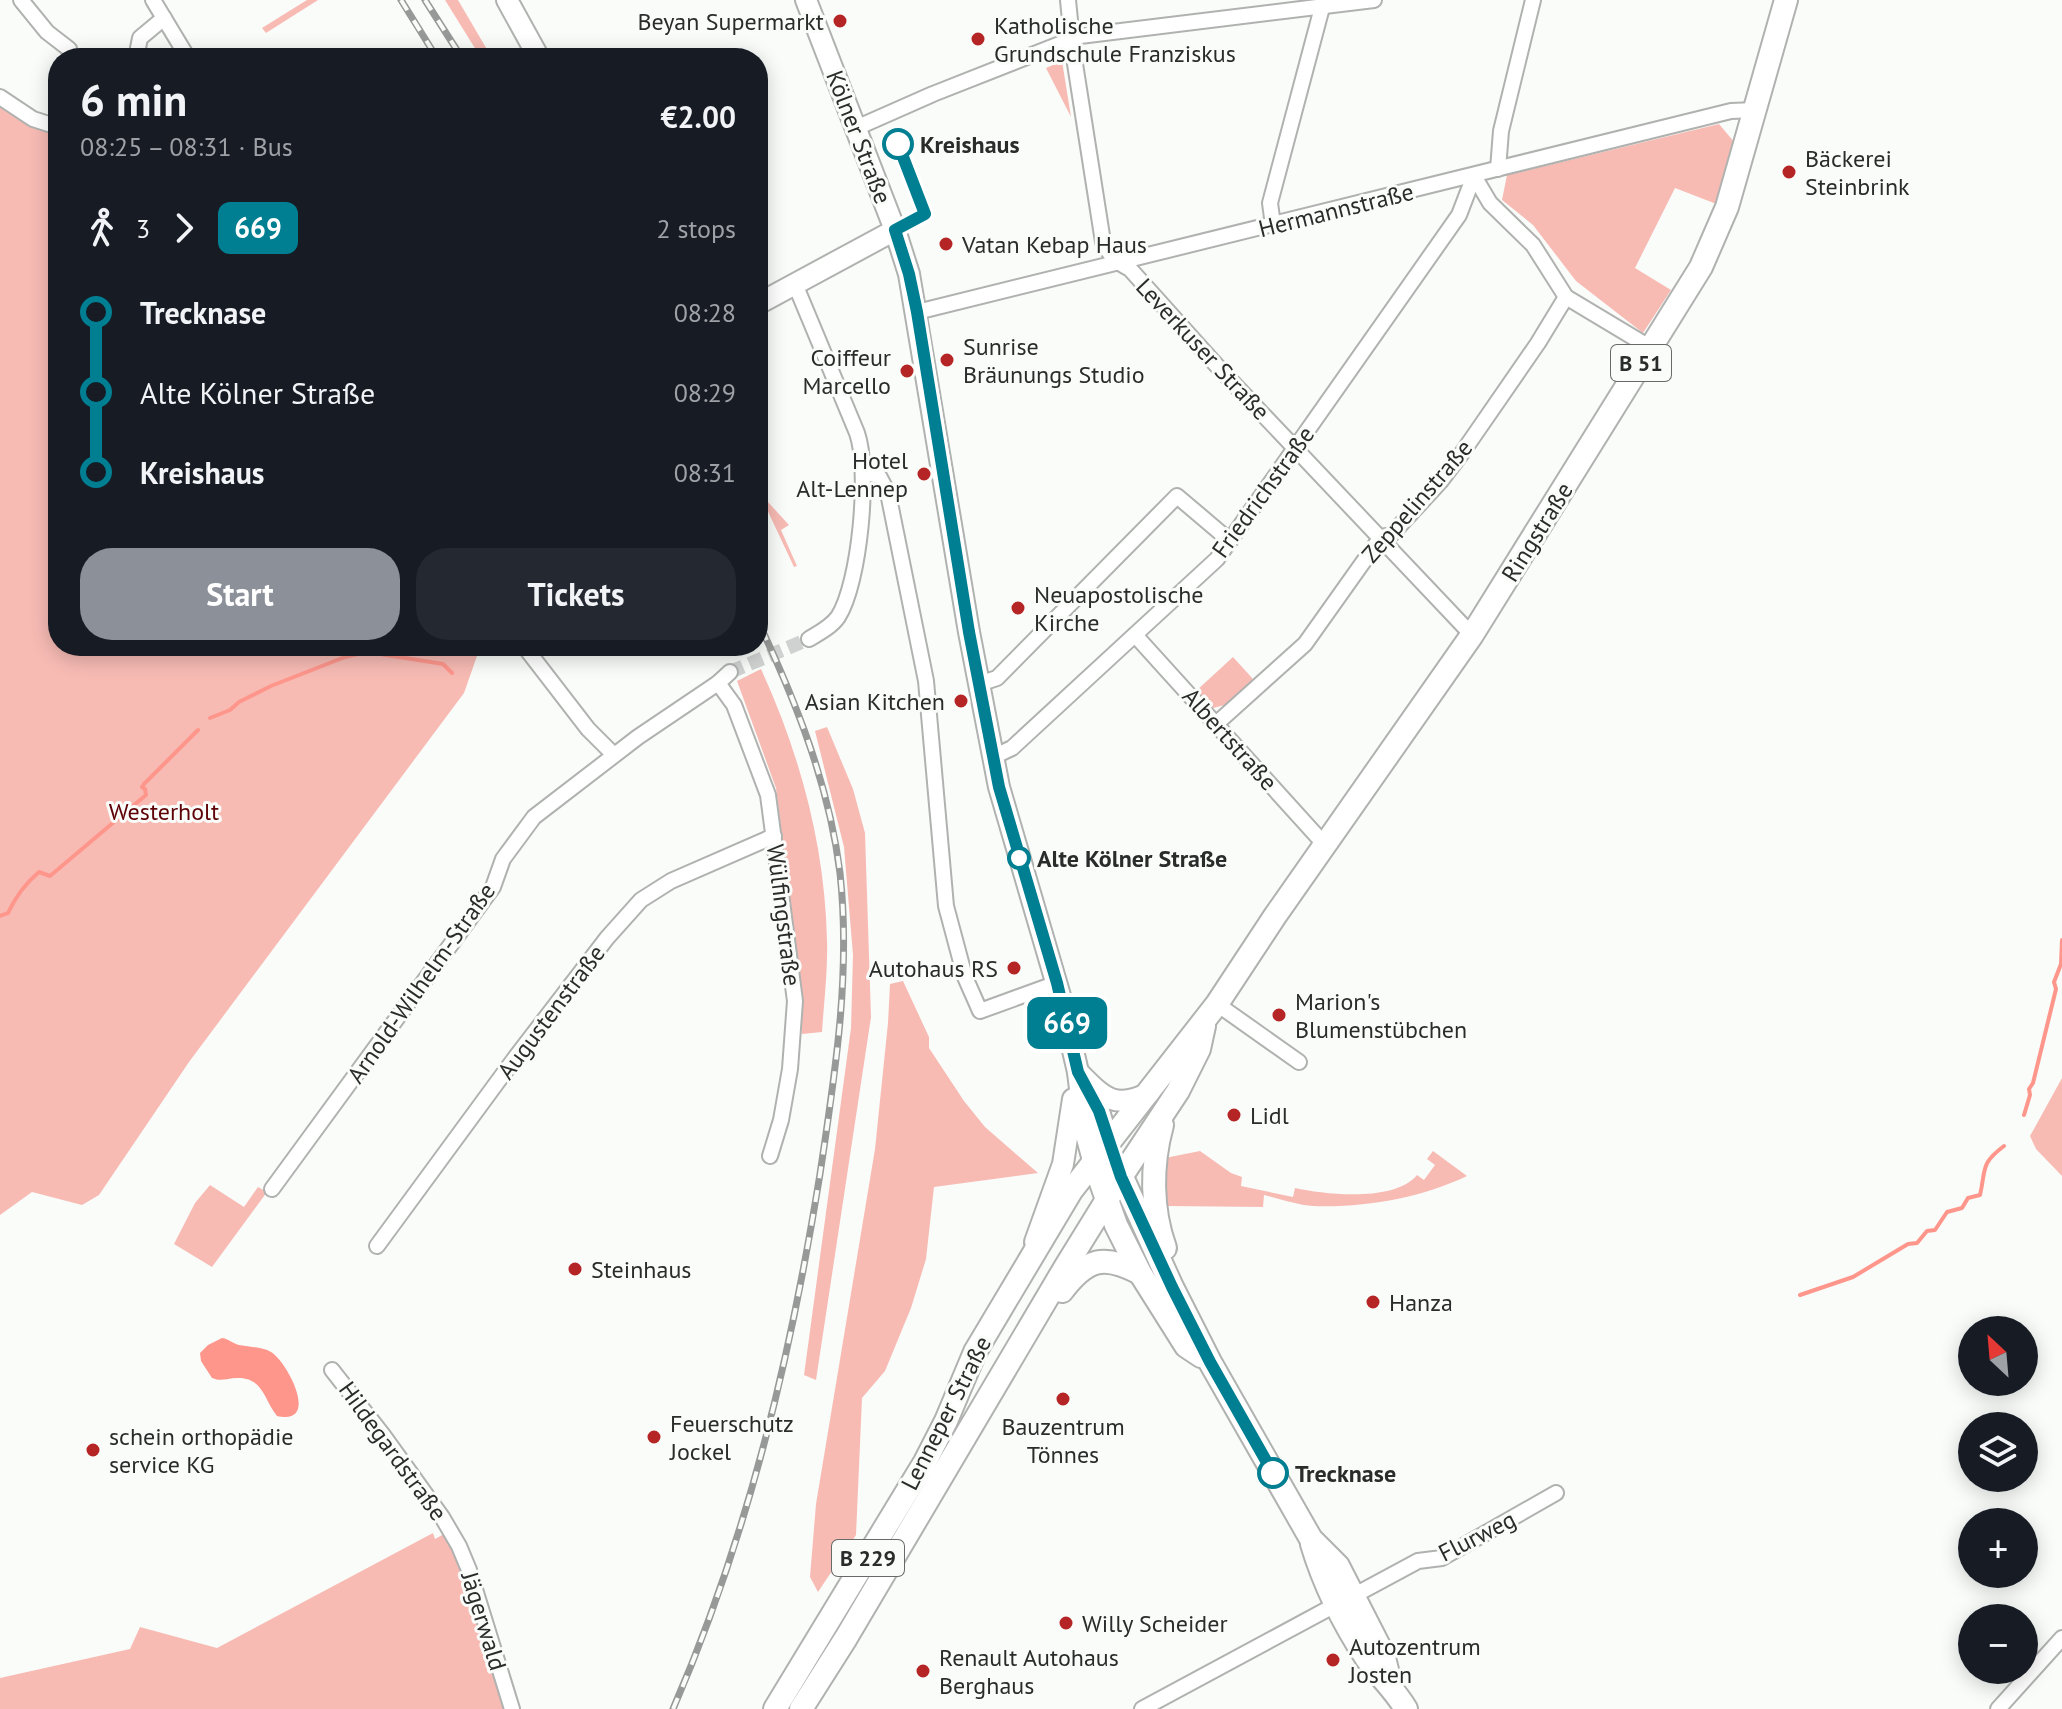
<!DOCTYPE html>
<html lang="en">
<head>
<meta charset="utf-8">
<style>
  :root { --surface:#171b24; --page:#242831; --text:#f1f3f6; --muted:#9ea1a6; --accent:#8c9099 }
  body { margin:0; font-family:"PT Sans",sans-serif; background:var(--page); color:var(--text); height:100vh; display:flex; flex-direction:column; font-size:30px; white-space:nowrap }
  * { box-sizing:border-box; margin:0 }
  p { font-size:26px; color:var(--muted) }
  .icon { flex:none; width:44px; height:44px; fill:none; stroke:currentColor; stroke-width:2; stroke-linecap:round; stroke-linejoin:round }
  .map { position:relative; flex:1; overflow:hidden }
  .drawer { position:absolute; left:48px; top:48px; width:720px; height:608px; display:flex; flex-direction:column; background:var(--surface); border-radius:32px; box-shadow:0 4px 20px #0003 }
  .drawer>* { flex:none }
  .badge { padding:0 16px; border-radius:12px; font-size:28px; line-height:52px }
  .needle { width:52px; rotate:334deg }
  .controls { position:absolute; left:1958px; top:1316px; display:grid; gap:16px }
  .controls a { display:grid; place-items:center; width:80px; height:80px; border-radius:50%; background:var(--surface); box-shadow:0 4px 20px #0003; font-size:40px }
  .map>.badge { position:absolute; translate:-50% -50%; box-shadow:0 0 0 4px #fff }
  .legs { display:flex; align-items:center; gap:12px; height:88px; padding:0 32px; font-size:26px }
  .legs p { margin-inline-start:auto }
  .head { display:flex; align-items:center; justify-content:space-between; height:136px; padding:0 32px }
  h1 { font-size:44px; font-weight:700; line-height:60px }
  .primary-button { display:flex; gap:16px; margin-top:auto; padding:16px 32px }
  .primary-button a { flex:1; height:92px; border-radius:32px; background:var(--accent); color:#fff; font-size:32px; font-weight:700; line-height:92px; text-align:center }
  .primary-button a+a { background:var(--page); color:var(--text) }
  ul { padding:0 32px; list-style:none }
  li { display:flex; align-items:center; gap:28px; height:80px; font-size:30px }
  li i { display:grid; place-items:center; width:12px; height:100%; margin:0 10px; background:currentColor }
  li i::after { content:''; width:20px; height:20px; margin:-10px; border:6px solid; border-radius:50%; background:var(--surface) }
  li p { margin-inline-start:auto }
  li:first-child i { background:linear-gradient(#0000 50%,currentColor 0) }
  li:last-child i { background:linear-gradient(currentColor 50%,#0000 0) }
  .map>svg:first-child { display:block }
  .green { fill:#f7bbb4 }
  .water { fill:#fe968c }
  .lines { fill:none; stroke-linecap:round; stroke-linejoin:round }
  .stream { stroke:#fe968c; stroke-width:4 }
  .street-tunnel { stroke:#d0d2d1; stroke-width:14; stroke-dasharray:14 7; stroke-linecap:butt }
  .street-casing { stroke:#b0b2b0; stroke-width:18 }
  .secondary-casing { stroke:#b0b2b0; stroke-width:24 }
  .primary-casing { stroke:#b0b2b0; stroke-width:26 }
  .street { stroke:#fff; stroke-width:14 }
  .secondary { stroke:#fff; stroke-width:20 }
  .primary { stroke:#fff; stroke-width:22 }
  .rail-casing { stroke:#979998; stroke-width:7 }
  .rail { stroke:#fafcfa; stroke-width:4; stroke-dasharray:12; stroke-linecap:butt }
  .line-1-casing { stroke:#fff; stroke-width:18 }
  .line-1 { stroke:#007e92; stroke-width:12 }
  .poi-dot { fill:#b52526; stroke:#fafcfa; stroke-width:3 }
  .stop-1-dot { fill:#fff; stroke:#007e92; stroke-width:4 }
  .labels { text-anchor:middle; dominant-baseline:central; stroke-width:6; stroke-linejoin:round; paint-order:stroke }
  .shield { fill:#fafcfa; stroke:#686a69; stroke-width:2 }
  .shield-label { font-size:22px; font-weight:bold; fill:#2a2b2b }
  .poi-label { font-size:24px; fill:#2a2b2b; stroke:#fafcfa; text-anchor:start }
  .street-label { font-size:24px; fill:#2a2b2b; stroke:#fafcfa }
  .stop-label { font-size:24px; font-weight:bold; fill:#2a2b2b; stroke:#fafcfa; text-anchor:start }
  .park-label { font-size:24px; fill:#5e0005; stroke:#fafcfa }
</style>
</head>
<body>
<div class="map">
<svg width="2062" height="1709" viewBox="0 0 2062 1709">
  <rect width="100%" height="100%" fill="#fafcfa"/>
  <g class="green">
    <polygon points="307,0 318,0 266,33 262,28"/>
    <polygon points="445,0 458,0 492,58 481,58"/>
    <polygon points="1062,61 1071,117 1046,68"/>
    <polygon points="0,105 12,114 58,135 58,646 485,646 477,656 464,693 189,1062 99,1195 82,1205 32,1192 0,1215"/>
    <polygon points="1719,124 1735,143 1719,205 1675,188 1635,268 1671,290 1643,333 1576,281 1533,225 1502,200 1507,175"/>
    <polygon points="767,501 789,525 781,530 797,566 794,567 764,503"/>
    <polygon points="1233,657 1253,679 1225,705 1213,708 1196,691"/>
    <path d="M761,669C800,754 825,846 827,940C828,970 824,1001 822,1032L802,1034L793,928L776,788L737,681Z"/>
    <polygon points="827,727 853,789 865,833 871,1017 816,1380 804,1375 851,1028 853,955 844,847 815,731"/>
    <polygon points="903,981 929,1037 929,1048 964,1101 985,1127 1038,1173 934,1187 926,1259 911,1308 885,1371 862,1398 856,1535 818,1592 810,1577 816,1504 875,1149 888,1023 890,984"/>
    <polygon points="2062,1078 2062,1176 2036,1149 2030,1136"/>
    <path d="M1200,1151L1231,1173L1242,1177L1241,1186L1293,1197L1295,1188C1327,1195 1395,1202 1417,1175L1424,1180L1435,1165L1427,1159L1433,1151L1467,1176C1421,1198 1364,1208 1313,1206C1297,1205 1280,1199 1264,1195L1263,1207L1167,1206L1165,1158Z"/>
    <polygon points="210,1185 244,1207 258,1187 267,1192 212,1267 174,1244 195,1203"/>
    <polygon points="433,1533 435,1539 442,1535 454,1543 505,1709 0,1709 0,1678 130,1649 140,1627 217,1648"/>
  </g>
  <path class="water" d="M222,1338C229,1339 232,1343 239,1345C250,1347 262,1347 271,1352C287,1361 321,1426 277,1416C264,1400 263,1377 237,1378C227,1378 222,1382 212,1378L201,1361L200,1353L208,1345Z"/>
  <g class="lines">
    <g class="stream">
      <polyline points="210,718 230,710 239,702 271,686 345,657 362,653 380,654 443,664 452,673"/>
      <path d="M0,916L8,913C15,898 27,882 39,872L50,876L146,795L145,789L142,787L144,784L198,730"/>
      <polyline points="2024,1115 2030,1095 2029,1089 2033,1083 2056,989 2054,982 2061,964 2062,940"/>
      <path d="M1800,1295L1853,1277L1908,1244L1917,1243L1927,1231L1935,1230L1947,1212L1962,1208L1968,1198L1980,1195C1986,1169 1980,1164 2004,1146"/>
    </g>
    <polyline class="street-tunnel" points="730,672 809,639"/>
    <defs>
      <g id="street">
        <polyline points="21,0 47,32 69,49"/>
        <polyline points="153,0 188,58"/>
        <path d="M1068,0L1073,51L1103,242C1110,256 1116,262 1130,269L1218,367L1472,635"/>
        <polyline points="136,58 140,38 164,18"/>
        <polyline points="0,97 33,119 58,127"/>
        <polyline points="856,128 933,94 1080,36 1374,0"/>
        <polyline points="1498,169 1501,131 1533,0"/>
        <polyline points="1474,176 1490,203 1533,245 1566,297 1651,348"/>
        <polyline points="1273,225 1270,203 1324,0"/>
        <path d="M795,284L857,433C870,470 860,583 838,617C831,627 819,633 809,639"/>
        <polyline points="917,312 1731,111 1756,110"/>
        <polyline points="864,473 879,476 888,493 926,681 946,906 965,977 980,1011 1057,983"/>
        <polyline points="1135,635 1325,845"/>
        <polyline points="524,646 588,729 614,755"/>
        <polyline points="718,683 734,705 768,795 795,1001 790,1069 781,1120 770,1156"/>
        <polyline points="979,684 997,678 1177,496 1230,541"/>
        <polyline points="1216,724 1305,644 1381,537 1391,535 1440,482 1462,453 1538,343 1566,297"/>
        <polyline points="993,757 1012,748 1217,559 1459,215 1474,176"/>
        <polyline points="1217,1004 1299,1062"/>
        <polyline points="272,1189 493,887 503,859 534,817 638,737 718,683 730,672"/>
        <polyline points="377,1246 515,1058 607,938 641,900 671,881 774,836"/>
        <polyline points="332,1370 383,1435 442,1517 459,1546 469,1570 512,1709"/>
        <polyline points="1353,1596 1418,1561 1442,1558 1556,1493"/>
        <polyline points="1142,1709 1337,1604"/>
        <polyline points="1998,1709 2062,1638"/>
      </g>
      <g id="secondary">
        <polyline points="507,0 539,58"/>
        <polyline points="806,0 895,230 909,274 969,632 999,787 1061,999 1078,1072 1085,1131 1093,1160"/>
        <polyline points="758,304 895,230"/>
        <path d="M1078,1072C1102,1096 1114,1111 1149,1093"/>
        <polyline points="1086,1086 1099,1111 1108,1141"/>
        <polyline points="1035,1242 1063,1164 1073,1099"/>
      </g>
      <g id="primary">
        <path d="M1162,1125C1151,1165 1151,1209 1165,1248"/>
        <polyline points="1093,1160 1116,1225 1140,1273 1186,1346 1201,1356"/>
        <polyline points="1117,1166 1172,1287 1210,1362 1311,1539 1338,1566 1383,1654 1391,1686"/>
        <path d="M1062,1291C1087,1258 1104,1254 1140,1273"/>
        <path d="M1312,1544C1324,1584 1344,1624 1367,1659C1379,1676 1395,1690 1406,1709"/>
        <polyline points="775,1709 925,1462 946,1421 975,1352 1071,1191 1217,1004 1275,916 1472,635 1701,267 1727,207 1786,0"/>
        <polyline points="801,1709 846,1638 1066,1266 1121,1177 1178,1091 1199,1049 1204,1026"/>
      </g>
    </defs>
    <use href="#street" class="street-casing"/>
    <use href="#secondary" class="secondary-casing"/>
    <use href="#primary" class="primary-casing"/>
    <use href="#street" class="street"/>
    <use href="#secondary" class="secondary"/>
    <use href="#primary" class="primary"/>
    <defs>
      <g id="rail">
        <polyline points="401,0 437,58"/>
        <polyline points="425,0 462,58"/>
        <path d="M673,1709C748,1536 790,1360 820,1174C835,1074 851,974 840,873C829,784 796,702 758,621"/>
      </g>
    </defs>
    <use href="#rail" class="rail-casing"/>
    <use href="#rail" class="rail"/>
  </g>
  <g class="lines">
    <defs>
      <polyline id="line-1" points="898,144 925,214 895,230 909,274 917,312 969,632 999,787 1057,983 1078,1072 1099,1111 1121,1177 1172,1287 1210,1362 1273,1473"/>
    </defs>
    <use href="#line-1" class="line-1-casing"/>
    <use href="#line-1" class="line-1"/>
  </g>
  <g class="poi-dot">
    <circle cx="840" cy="21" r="8"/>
    <circle cx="978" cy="39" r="8"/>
    <circle cx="1789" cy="172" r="8"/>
    <circle cx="946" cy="244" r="8"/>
    <circle cx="947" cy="360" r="8"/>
    <circle cx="907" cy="371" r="8"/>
    <circle cx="924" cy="474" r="8"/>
    <circle cx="1018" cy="608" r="8"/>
    <circle cx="961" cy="701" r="8"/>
    <circle cx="1014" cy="968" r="8"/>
    <circle cx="1279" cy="1015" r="8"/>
    <circle cx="1234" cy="1115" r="8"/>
    <circle cx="575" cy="1269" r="8"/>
    <circle cx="1373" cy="1302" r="8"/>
    <circle cx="1063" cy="1399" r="8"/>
    <circle cx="654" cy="1437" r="8"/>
    <circle cx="93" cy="1450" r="8"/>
    <circle cx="1066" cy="1623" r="8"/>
    <circle cx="1333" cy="1660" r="8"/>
    <circle cx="923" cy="1671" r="8"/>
  </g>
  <g class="stop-1-dot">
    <circle cx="898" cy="144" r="14"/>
    <circle cx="1019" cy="858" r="10"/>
    <circle cx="1273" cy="1473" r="14"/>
  </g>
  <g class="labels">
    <g class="shield">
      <rect x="1611" y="345" width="60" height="36" rx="6"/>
      <rect x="832" y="1540" width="72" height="36" rx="6"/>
    </g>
    <g class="shield-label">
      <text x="1641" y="363">B 51</text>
      <text x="868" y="1558">B 229</text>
    </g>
    <g class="poi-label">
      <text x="824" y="21" text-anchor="end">Beyan Supermarkt</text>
      <text x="994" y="25">Katholische<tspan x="994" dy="28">Grundschule Franziskus</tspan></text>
      <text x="1805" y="158">Bäckerei<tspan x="1805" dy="28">Steinbrink</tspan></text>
      <text x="962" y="244">Vatan Kebap Haus</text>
      <text x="963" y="346">Sunrise<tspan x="963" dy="28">Bräunungs Studio</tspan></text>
      <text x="891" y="357" text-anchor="end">Coiffeur<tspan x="891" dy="28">Marcello</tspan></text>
      <text x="908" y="460" text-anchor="end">Hotel<tspan x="908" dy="28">Alt-Lennep</tspan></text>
      <text x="1034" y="594">Neuapostolische<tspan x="1034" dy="28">Kirche</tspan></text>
      <text x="945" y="701" text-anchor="end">Asian Kitchen</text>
      <text x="998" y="968" text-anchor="end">Autohaus RS</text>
      <text x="1295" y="1001">Marion's<tspan x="1295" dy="28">Blumenstübchen</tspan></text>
      <text x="1250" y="1115">Lidl</text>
      <text x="591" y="1269">Steinhaus</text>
      <text x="1389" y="1302">Hanza</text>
      <text x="670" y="1423">Feuerschutz<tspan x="670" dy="28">Jockel</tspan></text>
      <text x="1063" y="1426" text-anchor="middle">Bauzentrum<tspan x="1063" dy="28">Tönnes</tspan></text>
      <text x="109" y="1436">schein orthopädie<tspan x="109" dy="28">service KG</tspan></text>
      <text x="1082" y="1623">Willy Scheider</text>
      <text x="1349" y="1646">Autozentrum<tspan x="1349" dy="28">Josten</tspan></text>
      <text x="939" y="1657">Renault Autohaus<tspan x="939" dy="28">Berghaus</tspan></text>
    </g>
    <g class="street-label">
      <text transform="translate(859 137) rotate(69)">Kölner Straße</text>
      <text transform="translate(1336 210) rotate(-14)">Hermannstraße</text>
      <text transform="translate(1203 349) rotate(47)">Leverkuser Straße</text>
      <text transform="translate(1263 492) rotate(-54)">Friedrichstraße</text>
      <text transform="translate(1417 501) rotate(-49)">Zeppelinstraße</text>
      <text transform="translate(1537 532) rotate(-58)">Ringstraße</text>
      <text transform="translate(1230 739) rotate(48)">Albertstraße</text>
      <text transform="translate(784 915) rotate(83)">Wülfingstraße</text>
      <text transform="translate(421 983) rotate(-55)">Arnold-Wilhelm-Straße</text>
      <text transform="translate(551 1012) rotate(-53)">Augustenstraße</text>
      <text transform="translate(946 1413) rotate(-63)">Lenneper Straße</text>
      <text transform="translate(393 1451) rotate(54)">Hildegardstraße</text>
      <text transform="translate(1477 1536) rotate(-27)">Flurweg</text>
      <text transform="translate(484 1621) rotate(73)">Jägerwald</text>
    </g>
    <g class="stop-label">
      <text x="920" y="144">Kreishaus</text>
      <text x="1037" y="858">Alte Kölner Straße</text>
      <text x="1295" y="1473">Trecknase</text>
    </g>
    <g class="park-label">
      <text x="164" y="811">Westerholt</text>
    </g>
  </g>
</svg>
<div class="controls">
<a><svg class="needle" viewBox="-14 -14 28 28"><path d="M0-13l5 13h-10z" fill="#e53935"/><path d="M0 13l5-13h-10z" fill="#9ea1a6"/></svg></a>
<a><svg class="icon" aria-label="layers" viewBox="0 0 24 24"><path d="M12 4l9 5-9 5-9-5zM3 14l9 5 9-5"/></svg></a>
<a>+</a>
<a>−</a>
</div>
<b class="badge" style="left:1067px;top:1023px;background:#007e92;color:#fff">669</b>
<section class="drawer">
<div class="head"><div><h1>6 min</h1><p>08:25 – 08:31 · Bus</p></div><b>€2.00</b></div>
<div class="legs"><svg class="icon" aria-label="walk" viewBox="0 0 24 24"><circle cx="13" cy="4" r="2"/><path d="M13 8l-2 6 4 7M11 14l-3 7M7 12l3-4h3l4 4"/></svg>3<svg class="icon" aria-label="forward" viewBox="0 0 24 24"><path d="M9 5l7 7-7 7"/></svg><b class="badge" style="background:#007e92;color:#fff">669</b><p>2 stops</p></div>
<ul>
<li><i style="color:#007e92"></i><b>Trecknase</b><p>08:28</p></li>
<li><i style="color:#007e92"></i><span>Alte Kölner Straße</span><p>08:29</p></li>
<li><i style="color:#007e92"></i><b>Kreishaus</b><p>08:31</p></li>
</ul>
<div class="primary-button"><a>Start</a><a>Tickets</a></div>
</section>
</div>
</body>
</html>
